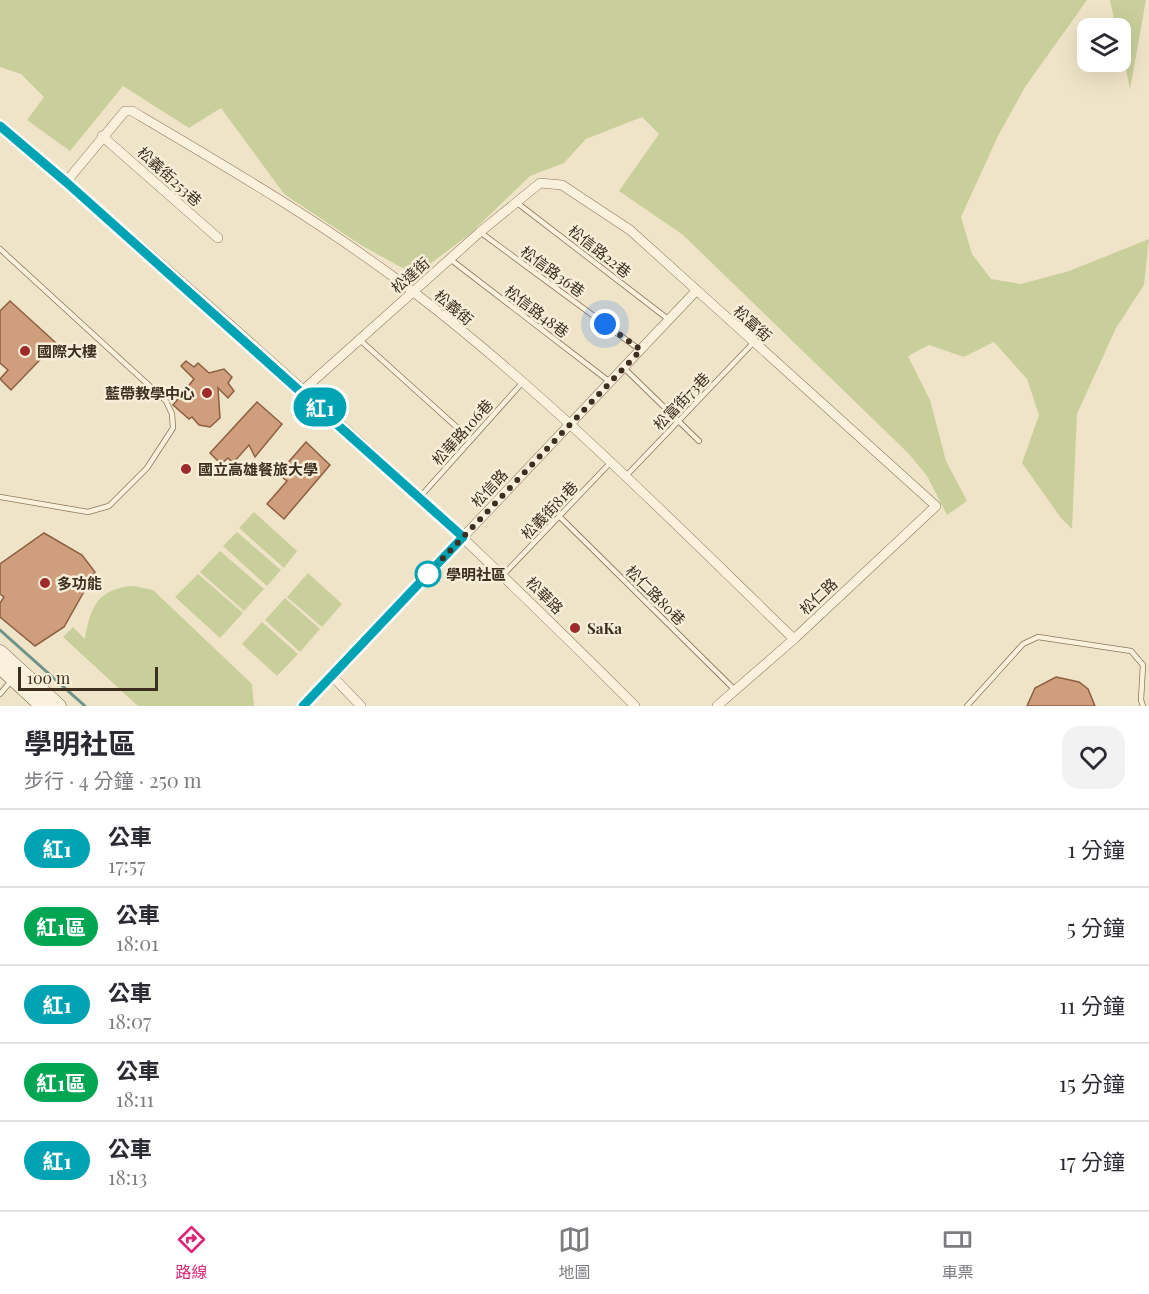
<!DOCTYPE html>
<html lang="zh-TW">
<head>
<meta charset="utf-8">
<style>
  :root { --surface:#fff; --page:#f2f2f3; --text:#2b2b33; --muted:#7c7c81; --line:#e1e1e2; --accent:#db2777 }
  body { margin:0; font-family:"Playfair Display","Noto Sans TC",serif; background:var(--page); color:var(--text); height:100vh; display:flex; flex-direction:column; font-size:22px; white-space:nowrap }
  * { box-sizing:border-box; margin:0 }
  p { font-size:20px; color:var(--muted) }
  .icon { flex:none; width:33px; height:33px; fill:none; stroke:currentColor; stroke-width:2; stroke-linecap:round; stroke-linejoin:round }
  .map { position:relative; height:706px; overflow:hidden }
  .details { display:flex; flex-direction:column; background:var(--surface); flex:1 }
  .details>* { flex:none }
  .badge { padding:0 12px; border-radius:20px; font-size:21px; line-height:39px }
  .tools { position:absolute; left:1077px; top:18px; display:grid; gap:12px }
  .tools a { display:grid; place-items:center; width:54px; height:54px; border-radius:12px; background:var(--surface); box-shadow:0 6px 24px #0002; font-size:30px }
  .scale { position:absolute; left:18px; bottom:15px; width:140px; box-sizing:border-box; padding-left:6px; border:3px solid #3d2e20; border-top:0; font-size:16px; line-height:21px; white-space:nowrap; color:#3d2e20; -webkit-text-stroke:4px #f7eed8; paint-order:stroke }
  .you { position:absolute; width:30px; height:30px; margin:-15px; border:4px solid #fff; border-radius:50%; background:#1a73e8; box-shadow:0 0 0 9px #1a73e833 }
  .map>.badge { position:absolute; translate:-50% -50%; box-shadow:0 0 0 3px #fff }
  .round { display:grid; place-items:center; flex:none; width:63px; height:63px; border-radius:18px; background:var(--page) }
  .head { display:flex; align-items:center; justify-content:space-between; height:102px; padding:0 24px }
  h1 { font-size:28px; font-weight:700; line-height:45px }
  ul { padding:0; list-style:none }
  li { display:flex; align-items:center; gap:18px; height:78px; padding:0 24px; border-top:2px solid var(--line) }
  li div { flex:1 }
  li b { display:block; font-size:22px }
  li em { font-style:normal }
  li .badge { min-width:66px; font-weight:700; text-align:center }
  .menu { display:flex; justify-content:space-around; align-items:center; height:84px; border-top:2px solid var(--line); background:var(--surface); font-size:16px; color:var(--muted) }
  .menu a { display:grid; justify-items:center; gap:3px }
  .menu .on { color:var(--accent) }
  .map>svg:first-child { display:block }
  .green { fill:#c9cf9b }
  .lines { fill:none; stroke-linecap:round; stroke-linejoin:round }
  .stream { stroke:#6f938a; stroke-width:3 }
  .building { fill:#cf9f7d; stroke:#8d5f41; stroke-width:1.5 }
  .lane-casing { stroke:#8d765c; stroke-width:6 }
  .street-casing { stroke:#8d765c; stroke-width:10 }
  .secondary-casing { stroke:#6f573f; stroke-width:15 }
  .lane { stroke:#faf1dc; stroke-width:4.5 }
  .street { stroke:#faf1dc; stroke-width:9 }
  .secondary { stroke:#faf1dc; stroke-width:14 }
  .line-casing { stroke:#fff; stroke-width:14 }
  .line { stroke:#00a3b4; stroke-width:9 }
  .walk { stroke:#3d2e20; stroke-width:6; stroke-dasharray:0 10.8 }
  .poi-dot { fill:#9e2a2b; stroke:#f7eed8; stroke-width:2 }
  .stop-dot { fill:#fff; stroke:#00a3b4; stroke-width:3 }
  .labels { text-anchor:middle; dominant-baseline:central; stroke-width:5; stroke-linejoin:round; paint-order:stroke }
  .street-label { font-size:15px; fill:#3d2e20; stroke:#f7eed8 }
  .poi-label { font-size:15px; font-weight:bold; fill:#3d2e20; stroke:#f7eed8; text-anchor:start }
  .stop-label { font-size:15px; font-weight:bold; fill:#3d2e20; stroke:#f7eed8; text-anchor:start }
</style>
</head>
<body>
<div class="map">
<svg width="1149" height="706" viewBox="0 0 1149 706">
  <rect width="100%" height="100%" fill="#f0e4c8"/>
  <g class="green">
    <polygon points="0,0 1087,0 1025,87 998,136 961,217 972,254 991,279 1021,284 1069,271 1149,239 1144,285 1116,328 1077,414 1072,529 1061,518 1022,463 1039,415 1027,379 994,342 964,357 929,345 908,356 930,400 946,461 967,501 947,515 927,476 909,454 683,235 619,191 659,134 642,117 586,139 564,163 530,176 470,234 415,275 361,245 284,194 221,108 189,128 123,86 70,151 27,120 44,97 21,74 0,67"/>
    <polygon points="1110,0 1146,0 1130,89 1121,46 1120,28 1116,28"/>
    <polygon points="254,512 297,551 284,568 239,528"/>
    <polygon points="237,532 281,570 267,586 223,546"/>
    <polygon points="220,551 264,589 244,611 200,572"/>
    <polygon points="308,573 342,604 322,627 287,597"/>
    <polygon points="198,574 243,613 220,638 175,597"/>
    <path d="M134,586L153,590L252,684L254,706H138L63,637L73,627L85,639C90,607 98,588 134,586Z"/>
    <polygon points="285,598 320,629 300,652 265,620"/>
    <polygon points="262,622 298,654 277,676 242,644"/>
  </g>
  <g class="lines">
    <polyline class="stream" points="0,630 85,706"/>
  </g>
  <g class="building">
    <polygon points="10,301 56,343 11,390 0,379 8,370 0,363 0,311"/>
    <polygon points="186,361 194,367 198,363 209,373 224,369 232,377 228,383 234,391 228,398 218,388 220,418 210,427 199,425 192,417 189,419 173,405 194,379 181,366"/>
    <polygon points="257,402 282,424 255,457 249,445 233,463 228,458 221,464 210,453"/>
    <polygon points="306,442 330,465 284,519 267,504 287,481 278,474"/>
    <polygon points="44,533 82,555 95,572 64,627 35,646 0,617 0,603 4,597 0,594 0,564"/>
    <polygon points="1056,677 1079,682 1088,689 1095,706 1027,706 1035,688"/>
  </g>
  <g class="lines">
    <defs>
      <g id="lane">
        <polyline points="516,202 668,319"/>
        <polyline points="480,232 640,350"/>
        <polyline points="0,249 166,401 172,414 173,428 147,468 109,506 88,512 0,497"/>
        <polyline points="450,259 610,382"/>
        <polyline points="360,340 471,440"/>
        <polyline points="624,368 699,441"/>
        <polyline points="626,476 753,343"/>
        <polyline points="420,497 522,383"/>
        <polyline points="560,517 735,690"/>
        <polyline points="504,574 611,462"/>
        <polyline points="0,694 11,681"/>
        <polyline points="967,706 1023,644 1038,637 1131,651 1143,665 1141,700 1143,706"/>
      </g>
      <g id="street">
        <path d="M0,126C219,310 433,503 635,706"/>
        <polyline points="102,136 218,238"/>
        <path d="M66,182L125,111H132C227,167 323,223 411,290C548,395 670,519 794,639"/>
        <polyline points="302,391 480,232 540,183 562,185 630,230 936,506 794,639 717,706"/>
        <polyline points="332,676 361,706"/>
        <polyline points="303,706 696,291"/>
      </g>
      <g id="secondary">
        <polyline points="0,652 59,706"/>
        <polyline points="0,667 42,706"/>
      </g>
    </defs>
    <use href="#lane" class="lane-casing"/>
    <use href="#street" class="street-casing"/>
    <use href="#secondary" class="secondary-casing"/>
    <use href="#lane" class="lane"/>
    <use href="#street" class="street"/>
    <use href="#secondary" class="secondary"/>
  </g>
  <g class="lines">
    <defs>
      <polyline id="line" points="0,126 66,182 463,537 303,706"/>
    </defs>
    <use href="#line" class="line-casing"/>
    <use href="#line" class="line"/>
    <polyline class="walk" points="428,574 641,350 605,324"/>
  </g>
  <g class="poi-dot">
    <circle cx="25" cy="351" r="6"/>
    <circle cx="207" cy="393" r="6"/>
    <circle cx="186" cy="469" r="6"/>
    <circle cx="45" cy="583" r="6"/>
    <circle cx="575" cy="628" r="6"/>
  </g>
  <circle class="stop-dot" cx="428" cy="574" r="12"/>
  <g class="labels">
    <g class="street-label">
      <text transform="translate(170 176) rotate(42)">松義街253巷</text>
      <text transform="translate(600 251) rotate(38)">松信路22巷</text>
      <text transform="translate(553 271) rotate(36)">松信路36巷</text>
      <text transform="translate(410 275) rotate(-41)">松達街</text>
      <text transform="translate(454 307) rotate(40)">松義街</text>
      <text transform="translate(537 311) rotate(37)">松信路48巷</text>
      <text transform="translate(753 323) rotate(42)">松富街</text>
      <text transform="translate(681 401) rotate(-46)">松富街73巷</text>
      <text transform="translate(462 432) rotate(-48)">松華路106巷</text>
      <text transform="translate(489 488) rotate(-47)">松信路</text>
      <text transform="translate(549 510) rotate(-46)">松義街81巷</text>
      <text transform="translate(545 595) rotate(45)">松華路</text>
      <text transform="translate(656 595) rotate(45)">松仁路80巷</text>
      <text transform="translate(818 596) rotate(-43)">松仁路</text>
    </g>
    <g class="poi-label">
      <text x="37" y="351">國際大樓</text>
      <text x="195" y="393" text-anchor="end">藍帶教學中心</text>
      <text x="198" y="469">國立高雄餐旅大學</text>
      <text x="57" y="583">多功能</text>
      <text x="587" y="628">SaKa</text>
    </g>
    <g class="stop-label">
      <text x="446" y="574">學明社區</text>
    </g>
  </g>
</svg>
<div class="tools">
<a><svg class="icon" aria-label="layers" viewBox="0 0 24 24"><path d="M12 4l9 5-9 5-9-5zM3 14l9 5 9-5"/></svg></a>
</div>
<div class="scale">100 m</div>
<div class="you" style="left:605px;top:324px"></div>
<b class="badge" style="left:320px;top:407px;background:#00a3b4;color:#fff">紅1</b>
</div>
<section class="details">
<div class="head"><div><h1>學明社區</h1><p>步行 · 4 分鐘 · 250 m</p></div><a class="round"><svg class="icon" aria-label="heart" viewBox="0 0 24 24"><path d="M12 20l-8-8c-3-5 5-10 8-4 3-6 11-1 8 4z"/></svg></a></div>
<ul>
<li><span class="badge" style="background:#00a3b4;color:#fff">紅1</span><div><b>公車</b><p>17:57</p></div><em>1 分鐘</em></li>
<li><span class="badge" style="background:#00a651;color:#fff">紅1區</span><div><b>公車</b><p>18:01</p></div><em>5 分鐘</em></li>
<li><span class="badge" style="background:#00a3b4;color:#fff">紅1</span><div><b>公車</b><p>18:07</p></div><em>11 分鐘</em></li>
<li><span class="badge" style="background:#00a651;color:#fff">紅1區</span><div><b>公車</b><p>18:11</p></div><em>15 分鐘</em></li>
<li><span class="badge" style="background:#00a3b4;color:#fff">紅1</span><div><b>公車</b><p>18:13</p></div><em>17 分鐘</em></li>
</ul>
</section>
<nav class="menu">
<a class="on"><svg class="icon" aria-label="directions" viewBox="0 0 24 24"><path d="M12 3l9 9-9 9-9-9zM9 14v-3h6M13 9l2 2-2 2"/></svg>路線</a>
<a><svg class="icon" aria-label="map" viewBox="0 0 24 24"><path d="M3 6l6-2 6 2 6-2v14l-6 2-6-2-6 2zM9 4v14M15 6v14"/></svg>地圖</a>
<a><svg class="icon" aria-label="tickets" viewBox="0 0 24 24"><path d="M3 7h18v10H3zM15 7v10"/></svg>車票</a>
</nav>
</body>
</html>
